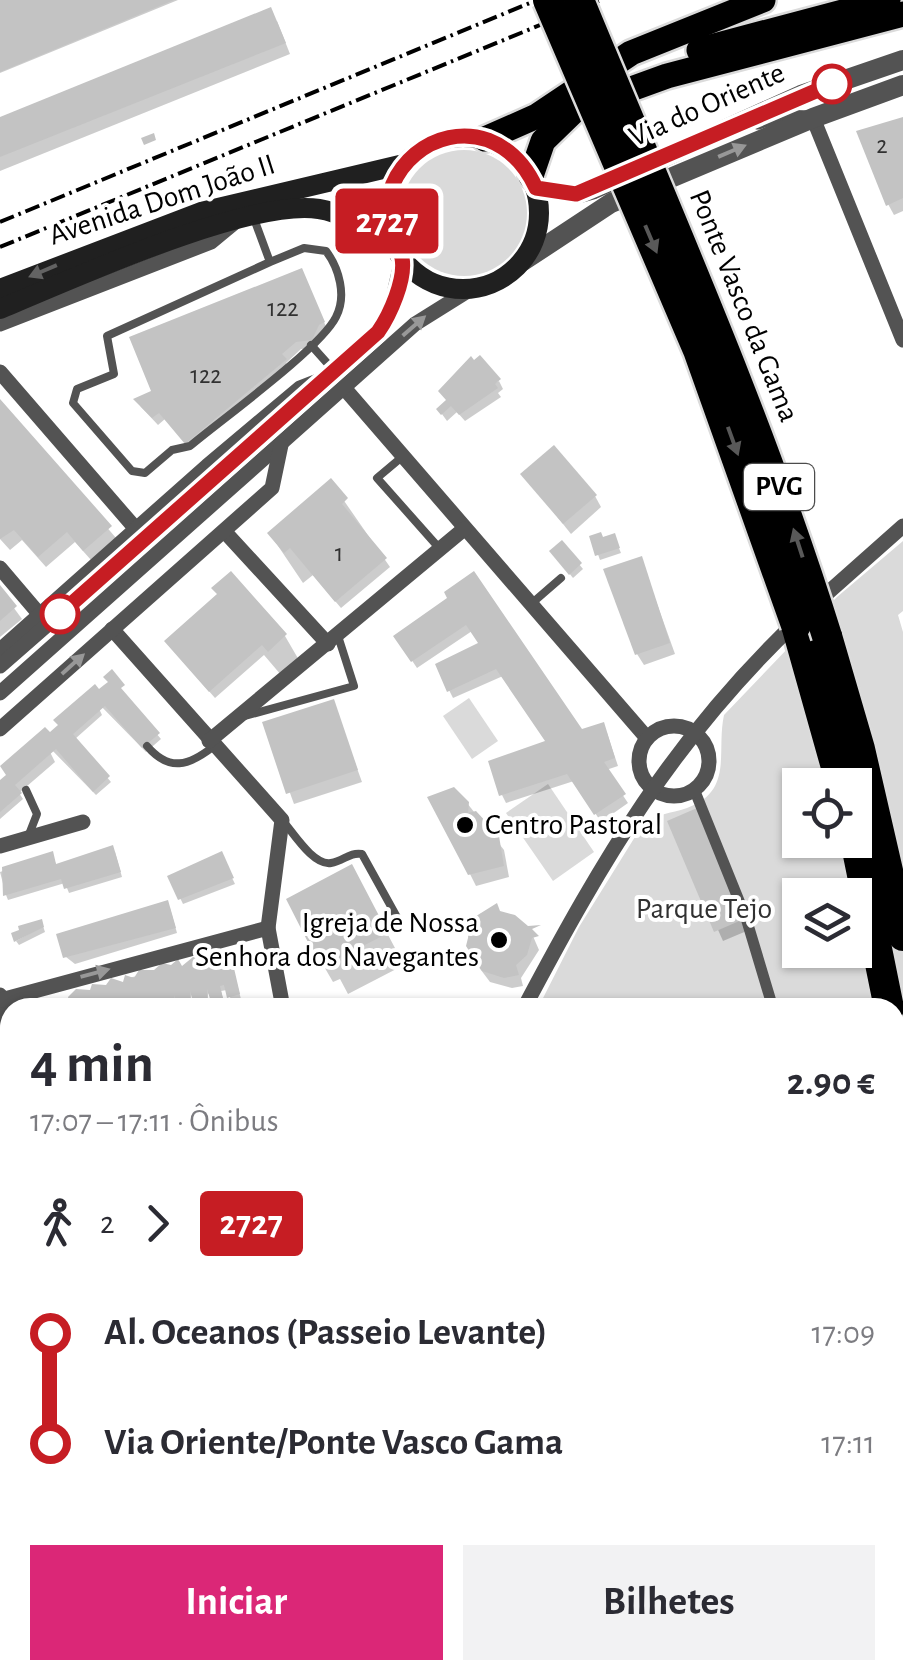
<!DOCTYPE html>
<html lang="pt">
<head>
<meta charset="utf-8">
<style>
  :root { --surface:#fff; --page:#f2f2f3; --text:#2b2b33; --muted:#7c7c81; --accent:#db2777 }
  body { margin:0; font-family:"Alegreya Sans",sans-serif; background:var(--page); color:var(--text); height:100vh; display:flex; flex-direction:column; font-size:38px; white-space:nowrap }
  * { box-sizing:border-box; margin:0 }
  p { font-size:32px; color:var(--muted) }
  .icon { flex:none; width:55px; height:55px; fill:none; stroke:currentColor; stroke-width:2; stroke-linecap:round; stroke-linejoin:round }
  .map { position:relative; flex:1; overflow:hidden }
  .panel { position:absolute; left:0px; top:998px; width:905px; height:682px; display:flex; flex-direction:column; background:var(--surface); border-radius:30px 30px 0 0; box-shadow:0 2px 8px #0004 }
  .panel>* { flex:none }
  .badge { padding:0 20px; border-radius:8px; font-size:35px; line-height:65px }
  .controls { position:absolute; left:782px; top:768px; display:grid; gap:20px }
  .controls a { display:grid; place-items:center; width:90px; height:90px; border-radius:0px; background:var(--surface); box-shadow:0 2px 8px #0004; font-size:50px }
  .map>.badge { position:absolute; translate:-50% -50%; box-shadow:0 0 0 5px #fff }
  .legs { display:flex; align-items:center; gap:15px; height:110px; padding:0 30px; font-size:32px }
  .legs p { margin-inline-start:auto }
  .summary { display:flex; align-items:center; justify-content:space-between; height:170px; padding:0 30px }
  h1 { font-size:55px; font-weight:600; line-height:75px }
  .cta { display:flex; gap:20px; margin-top:auto; padding:20px 30px }
  .cta a { flex:1; height:115px; border-radius:0px; background:var(--accent); color:#fff; font-size:40px; font-weight:600; line-height:115px; text-align:center }
  .cta a+a { background:var(--page); color:var(--text) }
  ul { padding:0 30px; list-style:none }
  li { display:flex; align-items:center; gap:35px; height:110px; font-size:38px }
  li i { display:grid; place-items:center; width:15px; height:100%; margin:0 12px; background:currentColor }
  li i::after { content:''; width:25px; height:25px; margin:-12px; border:8px solid; border-radius:50%; background:var(--surface) }
  li p { margin-inline-start:auto }
  li:first-child i { background:linear-gradient(#0000 50%,currentColor 0) }
  li:last-child i { background:linear-gradient(currentColor 50%,#0000 0) }
  .map>svg:first-child { display:block }
  .green { fill:#dadada; fill-rule:evenodd }
  .shadow { fill:#0003 }
  .building { fill:#c3c3c3 }
  .lines { fill:none; stroke-linecap:round; stroke-linejoin:round }
  .trunk-casing { stroke:#dbdbdb; stroke-width:30 }
  .motorway-casing { stroke:#dbdbdb; stroke-width:35 }
  .service { stroke:#535353; stroke-width:8 }
  .pedestrian { stroke:#535353; stroke-width:11 }
  .minor { stroke:#535353; stroke-width:15 }
  .tertiary { stroke:#535353; stroke-width:20 }
  .secondary { stroke:#202020; stroke-width:20 }
  .trunk { stroke:#000; stroke-width:25 }
  .motorway { stroke:#000; stroke-width:30 }
  .rail { stroke:#000; stroke-width:4; stroke-dasharray:15 5 2.5 5; stroke-linecap:butt }
  .motorway-bridge-casing { stroke:#dbdbdb; stroke-width:35; stroke-linecap:butt }
  .motorway-bridge { stroke:#000; stroke-width:30 }
  .oneway { fill:#989898 }
  .oneway2 { fill:#595959 }
  .oneway3 { fill:#636363 }
  .line-1-casing { stroke:#fff; stroke-width:22 }
  .line-1 { stroke:#c61d23; stroke-width:15 }
  .stop-1-dot { fill:#fff; stroke:#c61d23; stroke-width:5 }
  .poi-dot { fill:#000; stroke:#fff; stroke-width:4 }
  .labels { text-anchor:middle; dominant-baseline:central; stroke-width:8; stroke-linejoin:round; paint-order:stroke }
  .number-label { font-size:25px; fill:#313131 }
  .shield { fill:#fff; stroke:#4c4c4c; stroke-width:2.5 }
  .shield-label { font-size:28px; font-weight:bold; fill:#000 }
  .street-label { font-size:30px; fill:#000; stroke:#fff }
  .poi-label { font-size:30px; fill:#000; stroke:#fff; text-anchor:start }
  .park-label { font-size:30px; fill:#313131; stroke:#fff }
</style>
</head>
<body>
<div class="map">
<svg width="903" height="1679" viewBox="0 0 903 1679">
  <rect width="100%" height="100%" fill="#fff"/>
  <g class="green">
    <circle cx="464" cy="213" r="63"/>
    <path d="M903,541V611L898,615L903,632V1679H573L571,1670H895V1008H538L579,927L643,824C657,813 670,814 687,808C734,791 716,752 724,715L837,597ZM800,785H855V840H800ZM800,895H855V950H800Z"/>
    <polygon points="469,698 498,741 472,759 443,716"/>
    <polygon points="548,784 594,852 553,881 506,813"/>
    <polygon points="10,1580 10,1670 517,1670 531,1679 0,1679 0,1584"/>
  </g>
  <g class="shadow">
    <polygon points="0,0 178,0 0,73"/>
    <polygon points="277,21 290,54 0,171 0,120"/>
    <polygon points="903,120 903,211 894,215 888,204"/>
    <polygon points="305,279 328,331 316,348 301,349 286,363 289,368 191,450 165,419 158,425 141,407 137,400 154,392"/>
    <polygon points="499,381 503,389 498,393 501,397 465,421 457,412 447,421 439,410"/>
    <polygon points="0,402 116,538 91,560 75,542 46,567 22,540 10,550 0,539"/>
    <polygon points="523,474 595,496 601,507 571,534"/>
    <polygon points="331,482 390,567 341,608 313,575 303,583 270,534"/>
    <polygon points="614,536 621,553 600,560 592,538"/>
    <polygon points="562,543 583,569 573,578 555,556"/>
    <polygon points="641,559 675,654 644,665 637,654"/>
    <polygon points="231,574 285,636 303,667 287,682 264,655 215,698 172,649 219,596"/>
    <polygon points="0,589 22,619 0,637"/>
    <polygon points="450,599 581,732 607,733 618,766 606,770 628,803 601,822 574,781 506,803 502,795 548,743 503,676 453,698 449,690 481,645 472,631 417,668 401,644"/>
    <polygon points="99,693 128,700 161,739 146,752 95,700 102,715 75,739 111,782 96,795 46,744 55,762 19,793 23,799 0,819 0,783"/>
    <polygon points="333,702 362,782 294,804 265,724"/>
    <polygon points="467,803 504,850 509,877 476,886 470,874"/>
    <polygon points="670,822 749,930 723,941"/>
    <polygon points="115,852 122,877 69,893 65,883 8,900 6,895 0,872 52,854 57,867"/>
    <polygon points="221,855 235,884 183,904 170,877"/>
    <polygon points="369,899 404,965 348,994 340,979 333,982 315,951"/>
    <polygon points="170,908 177,933 75,964 66,957 59,935"/>
    <polygon points="481,913 501,915 529,927 539,950 521,978 523,986 512,988 490,982 475,962 468,936"/>
    <polygon points="43,926 45,932 19,945 16,941"/>
    <polygon points="207,957 215,961 230,957 241,999 232,1002 227,990 221,991 224,1003 216,1006 208,993 208,1007 198,1008 191,991 191,1008 180,1008 175,998 175,1008 161,1008 154,996 84,995 124,985 127,978 198,965"/>
    <polygon points="10,1295 10,1358 0,1367 0,1304"/>
  </g>
  <g class="building">
    <polygon points="0,0 174,0 0,72"/>
    <polygon points="271,7 286,43 0,157 0,117"/>
    <polygon points="903,117 903,198 886,206 856,131"/>
    <polygon points="154,133 156,140 144,145 141,138"/>
    <polygon points="302,268 325,322 319,325 312,340 296,342 282,354 287,359 185,444 159,413 152,418 133,399 151,391 129,337"/>
    <polygon points="480,355 501,379 495,384 498,388 459,415 451,406 441,415 436,409 446,400 438,391 471,356 474,360"/>
    <polygon points="0,399 112,526 83,551 67,532 38,557 14,530 0,539"/>
    <polygon points="554,445 597,495 563,524 520,474"/>
    <polygon points="331,478 348,498 342,504 387,558 335,602 290,548 284,553 267,533"/>
    <polygon points="601,532 603,537 615,533 620,548 595,556 589,536"/>
    <polygon points="562,540 582,563 569,575 549,551"/>
    <polygon points="642,556 670,643 635,655 603,569"/>
    <polygon points="231,571 287,634 268,652 262,645 209,692 164,641 217,594 211,588"/>
    <polygon points="474,571 582,729 604,722 615,758 604,762 626,794 594,815 567,774 499,796 488,761 545,741 496,669 447,692 435,664 478,643 466,625 411,662 393,636 447,598 444,592"/>
    <polygon points="0,585 17,606 0,621"/>
    <polygon points="112,669 125,685 121,688 160,733 142,748 105,706 73,734 110,776 93,792 56,749 15,785 22,793 0,812 0,780 6,775 0,766 45,727 50,732 58,725 53,720 95,684 99,689 104,685 108,682 103,677"/>
    <polygon points="334,699 358,770 286,794 262,722"/>
    <polygon points="454,787 469,802 468,813 476,811 499,836 504,866 468,875 427,797"/>
    <polygon points="697,808 744,919 714,932 667,821"/>
    <polygon points="113,845 121,872 64,889 61,879 3,896 2,867 53,851 56,864"/>
    <polygon points="222,851 234,878 178,900 167,876"/>
    <polygon points="352,864 388,933 328,964 320,949 313,952 286,899"/>
    <polygon points="168,900 176,928 63,958 56,934"/>
    <polygon points="497,903 500,911 515,915 528,926 541,925 532,929 539,936 532,938 527,955 516,965 519,975 504,978 482,971 466,946 473,918"/>
    <polygon points="42,919 44,927 14,942 11,933 19,930 18,926"/>
    <polygon points="223,950 230,951 240,994 227,998 224,985 220,986 223,998 211,1002 207,989 207,1002 194,1006 190,991 190,1003 177,1007 174,995 174,1008 160,1008 158,1000 156,1008 71,1008 68,997 76,989 90,990 92,984 106,985 111,978 123,982 125,975 134,978 139,970 154,970 162,963 171,965 178,959 182,966 193,957 204,960 209,953 214,958"/>
    <polygon points="464,1000 485,1007 485,1008 462,1008"/>
    <polygon points="10,1286 10,1333 0,1342 0,1295"/>
    <polygon points="10,1440 10,1471 0,1460 0,1443"/>
  </g>
  <g class="lines">
    <defs>
      <g id="trunk">
        <polyline points="699,50 888,0"/>
        <polyline points="485,139 537,116 631,53 763,0"/>
        <polyline points="531,176 543,141 576,109 667,76 903,14"/>
      </g>
      <g id="motorway">
        <polyline points="796,625 841,785"/>
        <polyline points="827,636 860,749 903,936"/>
        <polyline points="855,840 889,1008"/>
        <polyline points="895,1037 903,1079"/>
      </g>
    </defs>
    <use href="#trunk" class="trunk-casing"/>
    <use href="#motorway" class="motorway-casing"/>
    <g class="service">
      <path d="M253,216L270,262L304,248L326,251C339,268 347,296 336,317C320,349 222,419 190,446L172,450L145,473L132,471L73,403L77,389L114,374L107,336L270,262"/>
      <polyline points="311,345 336,373"/>
      <polyline points="402,457 377,478 440,549"/>
      <polyline points="531,604 561,578"/>
      <polyline points="245,716 354,686 338,636"/>
      <path d="M147,746C169,772 189,766 214,746"/>
      <polyline points="26,790 37,814 28,837"/>
      <path d="M282,820C293,832 313,866 331,863C344,861 349,852 362,854L398,919"/>
    </g>
    <g class="pedestrian">
      <polyline points="694,789 746,918 773,1008"/>
      <polyline points="0,1644 10,1635"/>
    </g>
    <g class="minor">
      <polyline points="758,122 774,117 813,118 903,340"/>
      <polyline points="0,324 211,242 234,223"/>
      <polyline points="0,372 136,529"/>
      <polyline points="345,389 647,738"/>
      <polyline points="225,532 328,644"/>
      <polyline points="0,568 40,615"/>
      <polyline points="814,605 903,526"/>
      <polyline points="112,629 282,820 268,928 283,1008"/>
      <polyline points="0,650 207,466 300,388 323,379"/>
      <polyline points="0,666 364,348 390,311 402,259"/>
      <polyline points="0,693 415,324 471,289"/>
      <circle cx="674" cy="761" r="35"/>
      <polyline points="0,729 272,488 281,445"/>
      <polyline points="209,741 464,529"/>
      <polyline points="0,846 83,822"/>
      <polyline points="0,995 10,1030"/>
      <polyline points="1,1000 268,928"/>
      <path d="M524,1008C603,859 673,739 797,621"/>
      <polyline points="0,1258 10,1249"/>
      <polyline points="0,1573 10,1569"/>
    </g>
    <g class="tertiary">
      <polyline points="536,188 576,194 594,189 801,95 903,60"/>
      <polyline points="523,261 611,203 813,118 903,85"/>
    </g>
    <g class="secondary">
      <circle cx="463" cy="213" r="76"/>
      <polyline points="0,289 201,212 404,164"/>
      <path d="M0,309C70,280 249,198 319,209C346,213 371,232 394,246"/>
    </g>
    <use href="#trunk" class="trunk"/>
    <use href="#motorway" class="motorway"/>
    <g class="rail">
      <polyline points="0,222 537,0"/>
      <polyline points="0,247 601,0"/>
    </g>
    <defs>
      <g id="motorway-bridge">
        <polyline points="548,0 698,350 796,625"/>
        <path d="M579,0C667,213 758,415 827,636"/>
      </g>
    </defs>
    <use href="#motorway-bridge" class="motorway-bridge-casing"/>
    <use href="#motorway-bridge" class="motorway-bridge"/>
  </g>
  <defs><path id="oneway-solid" d="M-6-.8H1V-3.2L6.5 0L1 3.2V.8H-6Z" transform="scale(2.5)"/></defs>
  <g class="oneway">
    <use href="#oneway-solid" transform="translate(732 151) rotate(-23)"/>
    <use href="#oneway-solid" transform="translate(414 326) rotate(-41)"/>
    <use href="#oneway-solid" transform="translate(73 664) rotate(-42)"/>
    <use href="#oneway-solid" transform="translate(95 973) rotate(-15)"/>
  </g>
  <g class="oneway2">
    <use href="#oneway-solid" transform="translate(651 239) rotate(67)"/>
    <use href="#oneway-solid" transform="translate(733 441) rotate(70)"/>
    <use href="#oneway-solid" transform="translate(798 543) rotate(-108)"/>
  </g>
  <use class="oneway3" href="#oneway-solid" transform="translate(43 271) rotate(157)"/>
  <g class="lines">
    <defs>
      <path id="line-1" d="M60,614L378,332C390,315 406,279 402,258C399,246 389,236 387,223C381,168 435,122 488,140C511,149 526,166 536,188L576,194L832,84"/>
    </defs>
    <use href="#line-1" class="line-1-casing"/>
    <use href="#line-1" class="line-1"/>
  </g>
  <g class="stop-1-dot">
    <circle cx="832" cy="84" r="18"/>
    <circle cx="60" cy="614" r="18"/>
  </g>
  <g class="poi-dot">
    <circle cx="465" cy="825" r="10"/>
    <circle cx="499" cy="940" r="10"/>
  </g>
  <g class="labels">
    <g class="number-label">
      <text x="882" y="145">2</text>
      <text x="283" y="308">122</text>
      <text x="206" y="375">122</text>
      <text x="339" y="553">1</text>
    </g>
    <rect class="shield" x="744" y="464" width="70" height="46" rx="8"/>
    <g class="shield-label">
      <text x="779" y="487">PVG</text>
    </g>
    <g class="street-label">
      <text transform="translate(707 105) rotate(-24)">Via do Oriente</text>
      <text transform="translate(162 200) rotate(-18)">Avenida Dom João II</text>
      <text transform="translate(744 306) rotate(68)">Ponte Vasco da Gama</text>
    </g>
    <g class="poi-label">
      <text x="485" y="825">Centro Pastoral</text>
      <text x="479" y="923" text-anchor="end">Igreja de Nossa<tspan x="479" dy="34">Senhora dos Navegantes</tspan></text>
    </g>
    <g class="park-label">
      <text x="704" y="909">Parque Tejo</text>
    </g>
  </g>
</svg>
<div class="controls">
<a><svg class="icon" aria-label="locate" viewBox="0 0 24 24"><circle cx="12" cy="12" r="6"/><path d="M12 2v4M12 18v4M2 12h4M18 12h4"/></svg></a>
<a><svg class="icon" aria-label="layers" viewBox="0 0 24 24"><path d="M12 4l9 5-9 5-9-5zM3 14l9 5 9-5"/></svg></a>
</div>
<b class="badge" style="left:387px;top:221px;background:#c61d23;color:#fff">2727</b>
<section class="panel">
<div class="summary"><div><h1>4 min</h1><p>17:07 – 17:11 · Ônibus</p></div><b>2.90 €</b></div>
<div class="legs"><svg class="icon" aria-label="walk" viewBox="0 0 24 24"><circle cx="13" cy="4" r="2"/><path d="M13 8l-2 6 4 7M11 14l-3 7M7 12l3-4h3l4 4"/></svg>2<svg class="icon" aria-label="forward" viewBox="0 0 24 24"><path d="M9 5l7 7-7 7"/></svg><b class="badge" style="background:#c61d23;color:#fff">2727</b></div>
<ul>
<li><i style="color:#c61d23"></i><b>Al. Oceanos (Passeio Levante)</b><p>17:09</p></li>
<li><i style="color:#c61d23"></i><b>Via Oriente/Ponte Vasco Gama</b><p>17:11</p></li>
</ul>
<div class="cta"><a>Iniciar</a><a>Bilhetes</a></div>
</section>
</div>
</body>
</html>
